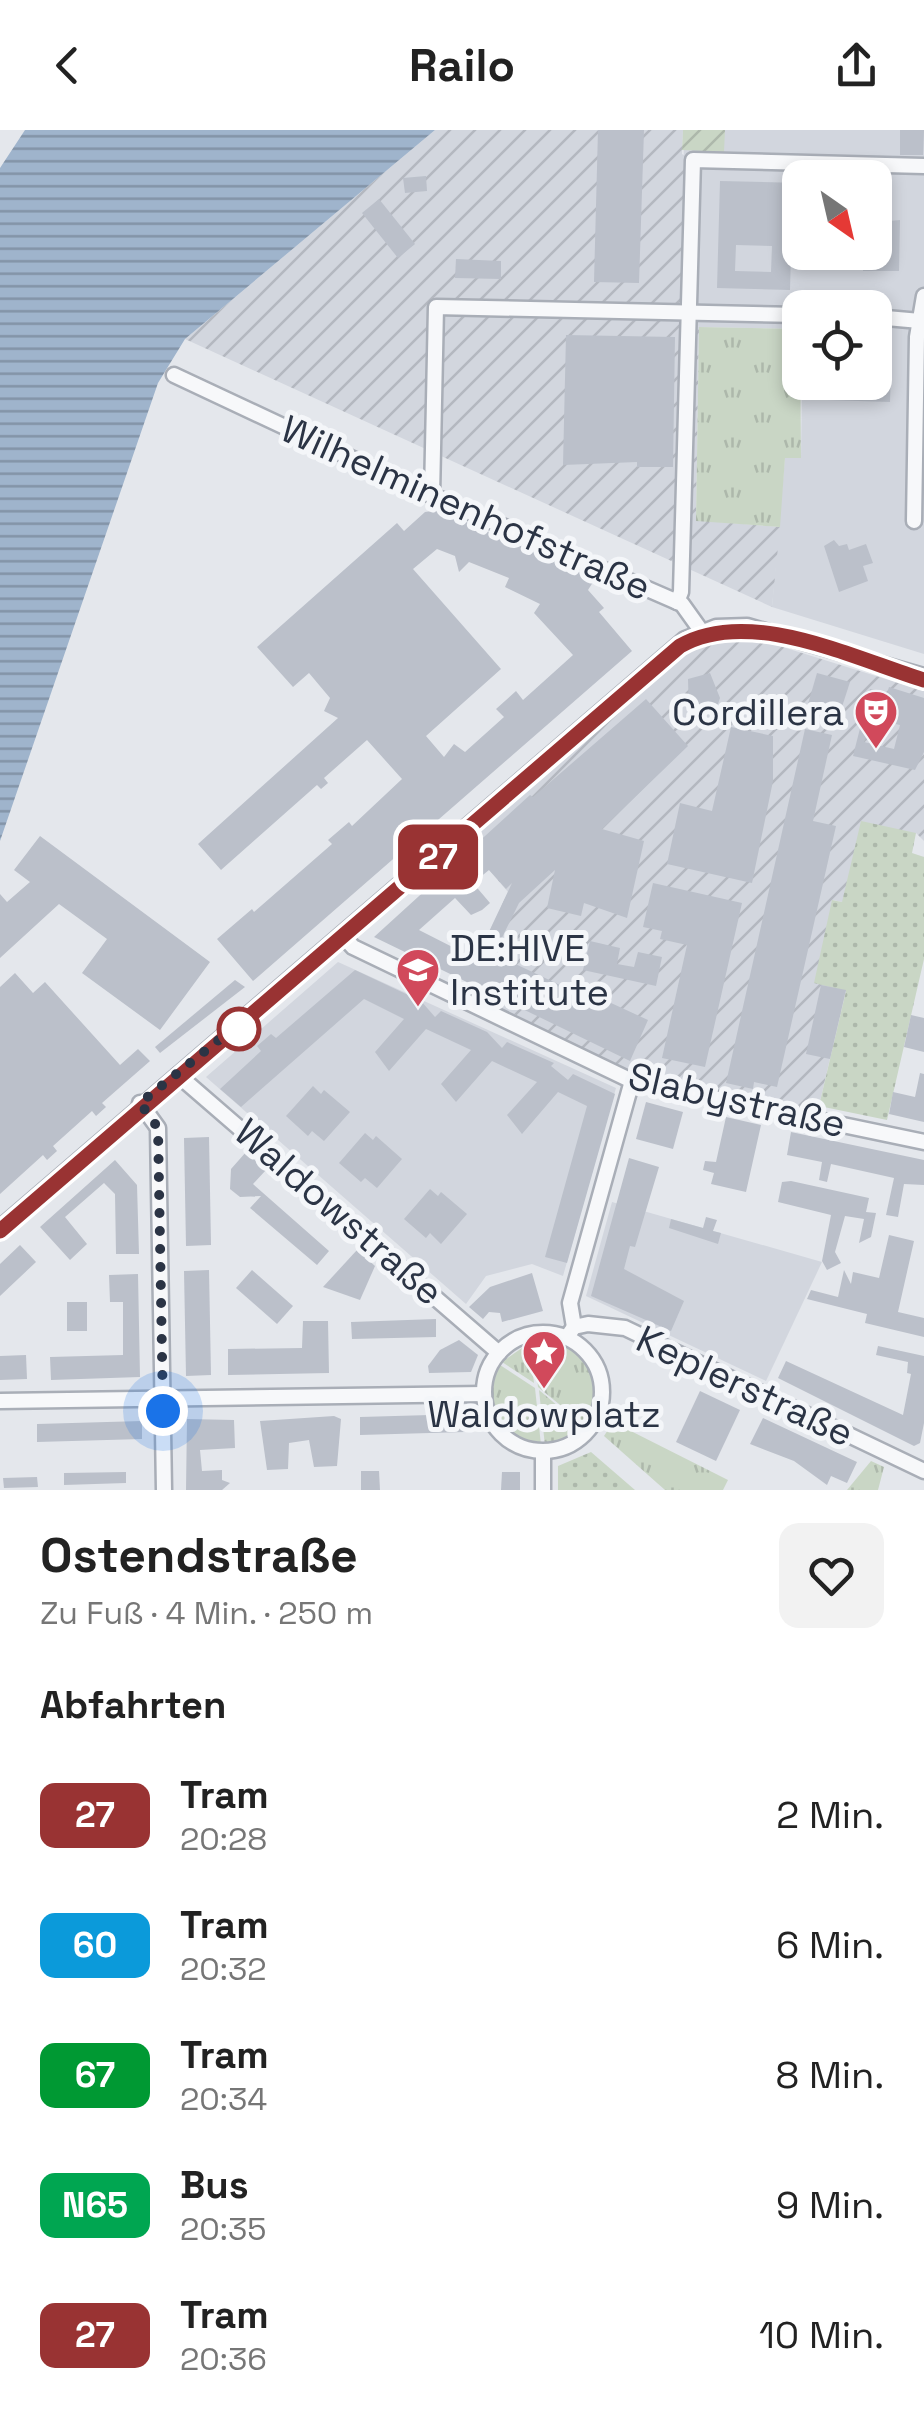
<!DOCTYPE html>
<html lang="de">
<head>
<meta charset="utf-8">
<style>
  :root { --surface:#fff; --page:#f2f2f2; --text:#222; --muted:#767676 }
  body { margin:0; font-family:"Space Grotesk",sans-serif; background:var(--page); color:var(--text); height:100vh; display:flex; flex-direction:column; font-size:38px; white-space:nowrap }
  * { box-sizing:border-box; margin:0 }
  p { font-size:32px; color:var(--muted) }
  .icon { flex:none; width:55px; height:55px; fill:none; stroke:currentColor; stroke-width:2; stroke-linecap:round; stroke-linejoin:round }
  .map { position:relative; height:1360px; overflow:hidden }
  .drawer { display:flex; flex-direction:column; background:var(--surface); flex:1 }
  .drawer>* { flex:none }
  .badge { padding:0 20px; border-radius:15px; font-size:35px; line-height:65px }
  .needle { width:65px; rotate:146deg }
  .buttons { position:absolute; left:782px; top:30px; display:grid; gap:20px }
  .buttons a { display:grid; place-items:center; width:110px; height:110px; border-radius:20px; background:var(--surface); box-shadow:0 5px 15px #0003; font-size:50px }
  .you { position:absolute; width:50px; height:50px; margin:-25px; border:8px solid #fff; border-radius:50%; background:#1a73e8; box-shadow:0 0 0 15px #1a73e833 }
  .map>.badge { position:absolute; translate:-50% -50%; box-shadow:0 0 0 5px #fff }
  h2 { padding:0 40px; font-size:38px; line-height:90px }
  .round { display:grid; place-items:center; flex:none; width:105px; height:105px; border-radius:20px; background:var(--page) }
  .head { display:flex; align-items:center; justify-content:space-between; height:170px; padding:0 40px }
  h1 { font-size:48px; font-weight:800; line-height:75px }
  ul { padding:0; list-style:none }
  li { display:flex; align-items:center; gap:30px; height:130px; padding:0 40px }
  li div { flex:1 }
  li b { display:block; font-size:38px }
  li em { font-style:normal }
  li .badge { min-width:110px; font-weight:700; text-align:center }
  header { display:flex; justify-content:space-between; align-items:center; height:130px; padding:0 40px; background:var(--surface); font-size:45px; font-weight:800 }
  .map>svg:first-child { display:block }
  .built { fill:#d2d6de; fill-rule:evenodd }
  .industrial { fill:url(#industrial-furrows) }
  .grass { fill:url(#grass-tufts) }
  .park { fill:url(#park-dots) }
  .garden { fill:url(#garden-furrows) }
  .water { fill:url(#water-rules) }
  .building { fill:#bbc0ca; fill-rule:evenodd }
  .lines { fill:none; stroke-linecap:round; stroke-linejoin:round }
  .minor-casing { stroke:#a9aeb7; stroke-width:19 }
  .minor { stroke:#f7f8fa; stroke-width:14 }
  .tram { stroke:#7d8696; stroke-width:2.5 }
  .line-casing { stroke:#fff; stroke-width:22 }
  .line { stroke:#933; stroke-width:15 }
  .walk { stroke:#2b3445; stroke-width:10; stroke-dasharray:0 18 }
  .stop-dot { fill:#fff; stroke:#933; stroke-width:5 }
  .labels { text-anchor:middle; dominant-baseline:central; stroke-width:10; stroke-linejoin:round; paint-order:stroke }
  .street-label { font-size:38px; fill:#2b3445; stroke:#f4f6f9 }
  .poi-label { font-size:38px; fill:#2b3445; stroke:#f4f6f9; text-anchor:end }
</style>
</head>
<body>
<header><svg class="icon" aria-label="back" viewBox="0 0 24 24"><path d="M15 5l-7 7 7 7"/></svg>Railo<svg class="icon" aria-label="share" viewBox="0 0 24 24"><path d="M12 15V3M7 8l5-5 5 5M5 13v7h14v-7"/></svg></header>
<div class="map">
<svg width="924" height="1360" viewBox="0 0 924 1360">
  <defs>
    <pattern id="industrial-furrows" width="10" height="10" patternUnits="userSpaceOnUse" patternTransform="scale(2.5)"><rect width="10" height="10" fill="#d2d6de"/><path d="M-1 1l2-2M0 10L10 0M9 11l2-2" fill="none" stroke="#b4b8c0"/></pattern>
    <pattern id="grass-tufts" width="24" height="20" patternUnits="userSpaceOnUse" patternTransform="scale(2.5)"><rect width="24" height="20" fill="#c9d6c5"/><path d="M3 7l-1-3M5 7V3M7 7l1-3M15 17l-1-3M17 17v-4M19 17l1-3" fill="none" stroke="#adb8ab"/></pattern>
    <pattern id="park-dots" width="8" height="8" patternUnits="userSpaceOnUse" patternTransform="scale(2.5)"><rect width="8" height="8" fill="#c9d6c5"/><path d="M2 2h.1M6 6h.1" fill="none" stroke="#adb8ab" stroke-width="1.8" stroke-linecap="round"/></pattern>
    <pattern id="garden-furrows" width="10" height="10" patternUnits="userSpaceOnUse" patternTransform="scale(2.5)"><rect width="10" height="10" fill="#c9d6c5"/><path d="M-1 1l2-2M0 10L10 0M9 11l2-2" fill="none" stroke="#adb8ab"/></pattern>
    <pattern id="water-rules" width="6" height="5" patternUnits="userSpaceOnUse" patternTransform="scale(2.5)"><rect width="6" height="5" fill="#9fb4cc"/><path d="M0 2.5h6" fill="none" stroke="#8293a7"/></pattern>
  </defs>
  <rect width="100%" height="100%" fill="#e4e7ec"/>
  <g class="built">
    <path d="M683,0H924V524L772,477L785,327H801L802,253L875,252V178H800V199L699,197L689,183ZM800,48H875V122H800Z"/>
    <polygon points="338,832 616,958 563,1146 532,1134 486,1146 466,1174 206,947"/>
    <polygon points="612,1072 822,1132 766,1251 586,1166"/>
  </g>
  <g class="industrial">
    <polygon points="435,0 683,0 682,24 693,30 689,183 699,197 696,390 780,397 772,477 185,209"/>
    <polygon points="751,507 924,561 924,711 916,703 842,772 833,770 846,860 818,980 638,945 463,859 508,762 465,712 681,524 714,509"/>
  </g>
  <g class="grass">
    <polygon points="699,197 800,199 801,328 785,328 780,397 696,391"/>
    <path d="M552,1211C593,1220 609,1261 586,1296L538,1257L533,1212Z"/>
    <polygon points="529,1213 534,1253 502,1232"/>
    <path d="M500,1235L535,1258L541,1315C501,1309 481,1271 500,1235Z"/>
    <polygon points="539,1260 584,1298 582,1300 564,1312 545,1316"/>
    <polygon points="613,1292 728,1350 723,1360 665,1360 604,1306"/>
    <polygon points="871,1331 884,1337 878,1360 847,1360"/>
  </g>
  <g class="park">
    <polygon points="861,691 916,703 912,723 924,727 924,829 887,990 819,976 846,861 814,853 832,770 842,772"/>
    <polygon points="591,1322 635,1360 558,1360 558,1336"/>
  </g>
  <polygon class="garden" points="683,0 725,0 724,22 682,20"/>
  <polygon class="water" points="25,0 435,0 185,209 158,253 0,711 0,38"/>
  <g class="building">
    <polygon points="598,0 644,0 639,153 594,152"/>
    <polygon points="900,0 924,0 923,25 900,25"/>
    <polygon points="426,46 427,61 405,63 403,48"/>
    <path d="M720,51L800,53V89H792L790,160L717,158ZM736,115L772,116L771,142L735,141Z"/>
    <polygon points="875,54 890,55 889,91 900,90 899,141 863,141 864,122 875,122"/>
    <polygon points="379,69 415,114 398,128 362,83"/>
    <polygon points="456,129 501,131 501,149 455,148"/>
    <polygon points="566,205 675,207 673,337 637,337 637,332 563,335"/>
    <polygon points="875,211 892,212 890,272 828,270 828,252 875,252"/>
    <path d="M439,380L595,449L588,460L604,478L599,482L632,521L253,851L217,809L252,779L254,782L332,714L328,710L349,692L352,696L402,649L367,610L324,648L328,653L321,659L317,655L221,740L198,714L338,588L324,581L330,568L309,543L293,557L257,517L397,393L404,401L425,382ZM437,419L455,426L459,442L469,432L509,448L505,457L540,474L534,483L573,525L523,570L516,561L496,579L504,587L465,622L454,614L444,627L426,606L501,539L413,439Z"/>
    <polygon points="834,410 839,416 847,414 849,420 866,414 873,433 863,436 868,451 839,462 824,416"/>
    <polygon points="710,543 720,568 718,574 689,582 688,549"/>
    <polygon points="817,543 850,552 839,586 808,574"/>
    <path d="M889,557L924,568V622L915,640L853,626L870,559L887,564ZM873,589L900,595L894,619L864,612Z"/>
    <path d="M646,569L688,616L602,699L644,711L627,788L584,773L581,786L547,778L555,740L519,773L494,824L596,872L598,867L648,890L630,931L374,807L530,665L533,667ZM489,740L506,759L512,753L476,829L419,800L455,768L471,785L482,780L490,773L473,753Z"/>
    <polygon points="731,597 773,606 773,651 752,753 667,734 680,673 712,681"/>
    <polygon points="805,599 832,605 813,691 836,696 777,957 754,952 753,959 726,953"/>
    <polygon points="40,706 210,832 160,900 82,843 107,809 59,774 0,828 0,764 7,772 30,752 14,740"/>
    <polygon points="653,753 742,773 705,937 662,928 687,815 660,809 662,801 643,797"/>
    <polygon points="590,811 620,818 617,834 634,837 638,822 662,827 656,856 583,840"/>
    <polygon points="355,840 421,871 435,887 441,881 487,902 502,918 507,912 554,933 551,936 568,950 573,944 615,964 567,1133 545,1127 587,976 558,962 522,1004 507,985 537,952 492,931 456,972 441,954 471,920 426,899 389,941 375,922 404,889 364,869 241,977 220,959 261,921 257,916 271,904 276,908"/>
    <polygon points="15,843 33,863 45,852 120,935 138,919 150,931 102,973 106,977 96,986 92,981 53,1016 57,1021 47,1030 43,1025 0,1064 0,857"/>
    <polygon points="235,850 245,857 160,923 155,917"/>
    <polygon points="821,855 846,860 830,929 806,924"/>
    <polygon points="911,885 924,888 924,922 904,917"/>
    <polygon points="920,943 924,944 924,992 889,984 893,962 915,967"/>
    <polygon points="313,956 321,964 324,960 350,982 324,1011 312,1001 308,1006 286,986"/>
    <polygon points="646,972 683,982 673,1019 636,1009"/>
    <polygon points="726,987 761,995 746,1062 711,1054 714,1043 703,1040 705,1031 716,1032"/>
    <polygon points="791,1002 924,1030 924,1055 904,1054 898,1087 886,1085 894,1048 831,1034 827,1052 819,1050 822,1032 787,1025"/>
    <polygon points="365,1003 373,1010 376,1006 402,1029 377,1058 365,1048 361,1052 339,1033"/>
    <polygon points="209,1007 211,1115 186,1116 184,1008"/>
    <polygon points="246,1022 266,1040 253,1054 329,1121 317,1135 250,1078 261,1066 240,1067 230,1059 231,1039"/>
    <polygon points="629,1028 659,1037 635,1117 630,1116 624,1139 684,1171 671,1201 591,1166"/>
    <polygon points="115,1030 137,1055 139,1124 116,1124 115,1064 104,1053 65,1087 87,1114 70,1130 40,1097"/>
    <polygon points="791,1051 869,1068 866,1082 876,1083 871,1107 859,1113 864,1089 845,1086 835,1122 841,1133 827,1140 822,1131 831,1085 778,1072 782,1052"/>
    <polygon points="430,1059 438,1066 441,1062 467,1084 441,1114 430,1103 426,1108 404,1089"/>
    <polygon points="706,1087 717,1090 713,1101 721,1103 718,1114 669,1098 671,1089 703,1098"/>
    <polygon points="889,1105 914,1111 898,1182 924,1188 924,1207 865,1193 867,1184 807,1169 811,1160 838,1167 844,1140 851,1154 853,1142 879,1148"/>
    <polygon points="20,1115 36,1132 0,1166 0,1134"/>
    <polygon points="357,1120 375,1136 360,1170 323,1157"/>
    <polygon points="209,1140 211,1245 186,1246 184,1141"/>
    <polygon points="252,1140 293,1176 277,1194 236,1158"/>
    <polygon points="532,1143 543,1181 502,1192 500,1183 489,1182 483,1189 469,1177 490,1157"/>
    <polygon points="138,1144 140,1247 51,1250 50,1227 123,1225 123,1172 110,1172 109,1145"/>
    <rect x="67" y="1172" width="20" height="29"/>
    <polygon points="436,1189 436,1207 352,1209 351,1192"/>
    <polygon points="303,1191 328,1191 329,1243 228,1245 228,1219 302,1218"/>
    <polygon points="459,1210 478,1225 471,1242 429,1243 428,1236 440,1220"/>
    <polygon points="878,1216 924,1226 924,1293 920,1313 914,1316 778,1248 786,1231 903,1285 911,1244 907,1243 908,1232 876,1225"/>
    <polygon points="26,1225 27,1249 0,1250 0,1226"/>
    <polygon points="700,1261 740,1280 716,1331 676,1312"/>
    <polygon points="465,1284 465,1302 360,1305 360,1287"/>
    <polygon points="334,1286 341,1289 337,1336 314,1337 309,1310 289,1313 288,1339 267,1340 260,1291"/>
    <polygon points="763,1288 857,1332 847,1353 831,1346 827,1355 794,1331 750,1314"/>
    <polygon points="187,1289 234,1290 235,1318 200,1320 202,1341 222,1340 222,1350 230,1353 222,1360 186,1360"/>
    <polygon points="142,1291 142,1309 37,1312 37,1294"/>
    <polygon points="361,1341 379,1341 380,1360 361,1360"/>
    <polygon points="126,1342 126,1353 64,1355 64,1343"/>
    <polygon points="502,1342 520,1342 520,1360 501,1360"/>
    <polygon points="37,1347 38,1357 4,1358 3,1348"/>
  </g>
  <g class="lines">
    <defs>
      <g id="minor">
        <polyline points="875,187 920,191"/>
        <polyline points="174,245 417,359 682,474 702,502"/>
        <polyline points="432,365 436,177 800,185"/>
        <polyline points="914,391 917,207 924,166"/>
        <polyline points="677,472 681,462 693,30 924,36"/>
        <polyline points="342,805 353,817 632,951 924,1012"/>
        <polyline points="178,945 499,1223"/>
        <polyline points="140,973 158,998 164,1360"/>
        <polyline points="0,1098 685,509 716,497 747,496 924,546"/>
        <polyline points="574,1197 570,1173 632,951"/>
        <circle cx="543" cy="1262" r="59"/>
        <polyline points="567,1207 574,1197 588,1194 625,1198 924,1341"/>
        <polyline points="0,1271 484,1264"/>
        <polyline points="543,1360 543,1322"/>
      </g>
    </defs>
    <use href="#minor" class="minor-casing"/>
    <use href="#minor" class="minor"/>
    <path class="tram" d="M0,1101L680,516C749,476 853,529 924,550"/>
  </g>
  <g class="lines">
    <defs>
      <path id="line" d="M0,1101L680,516C749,476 853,528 924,550"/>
    </defs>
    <use href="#line" class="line-casing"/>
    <use href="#line" class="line"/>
    <polyline class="walk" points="163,1281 158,998 140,973 240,893 239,899"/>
  </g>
  <defs>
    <symbol id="theatre-pin" viewBox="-11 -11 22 30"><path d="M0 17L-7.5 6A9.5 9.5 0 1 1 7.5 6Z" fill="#d1495b" stroke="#f4f6f9"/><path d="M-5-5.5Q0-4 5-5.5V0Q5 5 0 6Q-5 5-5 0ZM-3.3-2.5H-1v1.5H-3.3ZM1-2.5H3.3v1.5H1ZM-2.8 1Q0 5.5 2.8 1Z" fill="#fff"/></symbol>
    <symbol id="university-pin" viewBox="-11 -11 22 30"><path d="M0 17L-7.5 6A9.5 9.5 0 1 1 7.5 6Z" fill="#d1495b" stroke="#f4f6f9"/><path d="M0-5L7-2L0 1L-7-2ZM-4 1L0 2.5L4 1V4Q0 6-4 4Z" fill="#fff"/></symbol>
    <symbol id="sight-pin" viewBox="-11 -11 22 30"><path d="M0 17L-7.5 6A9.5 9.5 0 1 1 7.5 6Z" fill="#d1495b" stroke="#f4f6f9"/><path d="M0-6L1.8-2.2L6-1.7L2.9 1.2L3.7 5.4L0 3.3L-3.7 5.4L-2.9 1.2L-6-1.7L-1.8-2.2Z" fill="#fff"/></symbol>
  </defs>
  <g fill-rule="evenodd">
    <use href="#theatre-pin" x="851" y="557" width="50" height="68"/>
    <use href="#university-pin" x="393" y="815" width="50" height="68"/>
    <use href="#sight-pin" x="519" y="1197" width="50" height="68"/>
  </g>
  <circle class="stop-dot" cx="239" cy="899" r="20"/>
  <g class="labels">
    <g class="street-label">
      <text transform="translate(466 378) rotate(24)">Wilhelminenhofstraße</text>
      <text transform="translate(737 970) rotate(13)">Slabystraße</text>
      <text transform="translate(339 1082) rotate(41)">Waldowstraße</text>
      <text transform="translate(745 1256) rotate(25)">Keplerstraße</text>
    </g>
    <g class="poi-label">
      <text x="844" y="582">Cordillera</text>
      <text x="450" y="818" text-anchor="start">DE:HIVE<tspan x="450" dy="44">Institute</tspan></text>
      <text x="544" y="1284" text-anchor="middle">Waldowplatz</text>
    </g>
  </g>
</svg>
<div class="buttons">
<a><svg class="needle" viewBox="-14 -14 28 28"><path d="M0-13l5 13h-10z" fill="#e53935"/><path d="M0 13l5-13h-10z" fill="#767676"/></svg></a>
<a><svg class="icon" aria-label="locate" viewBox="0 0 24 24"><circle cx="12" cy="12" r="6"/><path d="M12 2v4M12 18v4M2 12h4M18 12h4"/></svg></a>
</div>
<div class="you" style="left:163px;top:1281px"></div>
<b class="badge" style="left:438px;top:727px;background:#933;color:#fff">27</b>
</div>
<section class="drawer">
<div class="head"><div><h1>Ostendstraße</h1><p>Zu Fuß · 4 Min. · 250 m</p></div><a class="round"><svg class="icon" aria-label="heart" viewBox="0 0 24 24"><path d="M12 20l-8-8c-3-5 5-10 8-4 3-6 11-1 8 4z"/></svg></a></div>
<h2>Abfahrten</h2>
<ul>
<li><span class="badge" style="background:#933;color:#fff">27</span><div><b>Tram</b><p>20:28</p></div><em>2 Min.</em></li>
<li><span class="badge" style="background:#0b9ada;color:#fff">60</span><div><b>Tram</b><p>20:32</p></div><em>6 Min.</em></li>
<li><span class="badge" style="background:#093;color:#fff">67</span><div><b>Tram</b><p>20:34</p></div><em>8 Min.</em></li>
<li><span class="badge" style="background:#00a651;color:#fff">N65</span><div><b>Bus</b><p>20:35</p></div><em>9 Min.</em></li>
<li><span class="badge" style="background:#933;color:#fff">27</span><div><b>Tram</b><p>20:36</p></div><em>10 Min.</em></li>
</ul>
</section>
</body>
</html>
